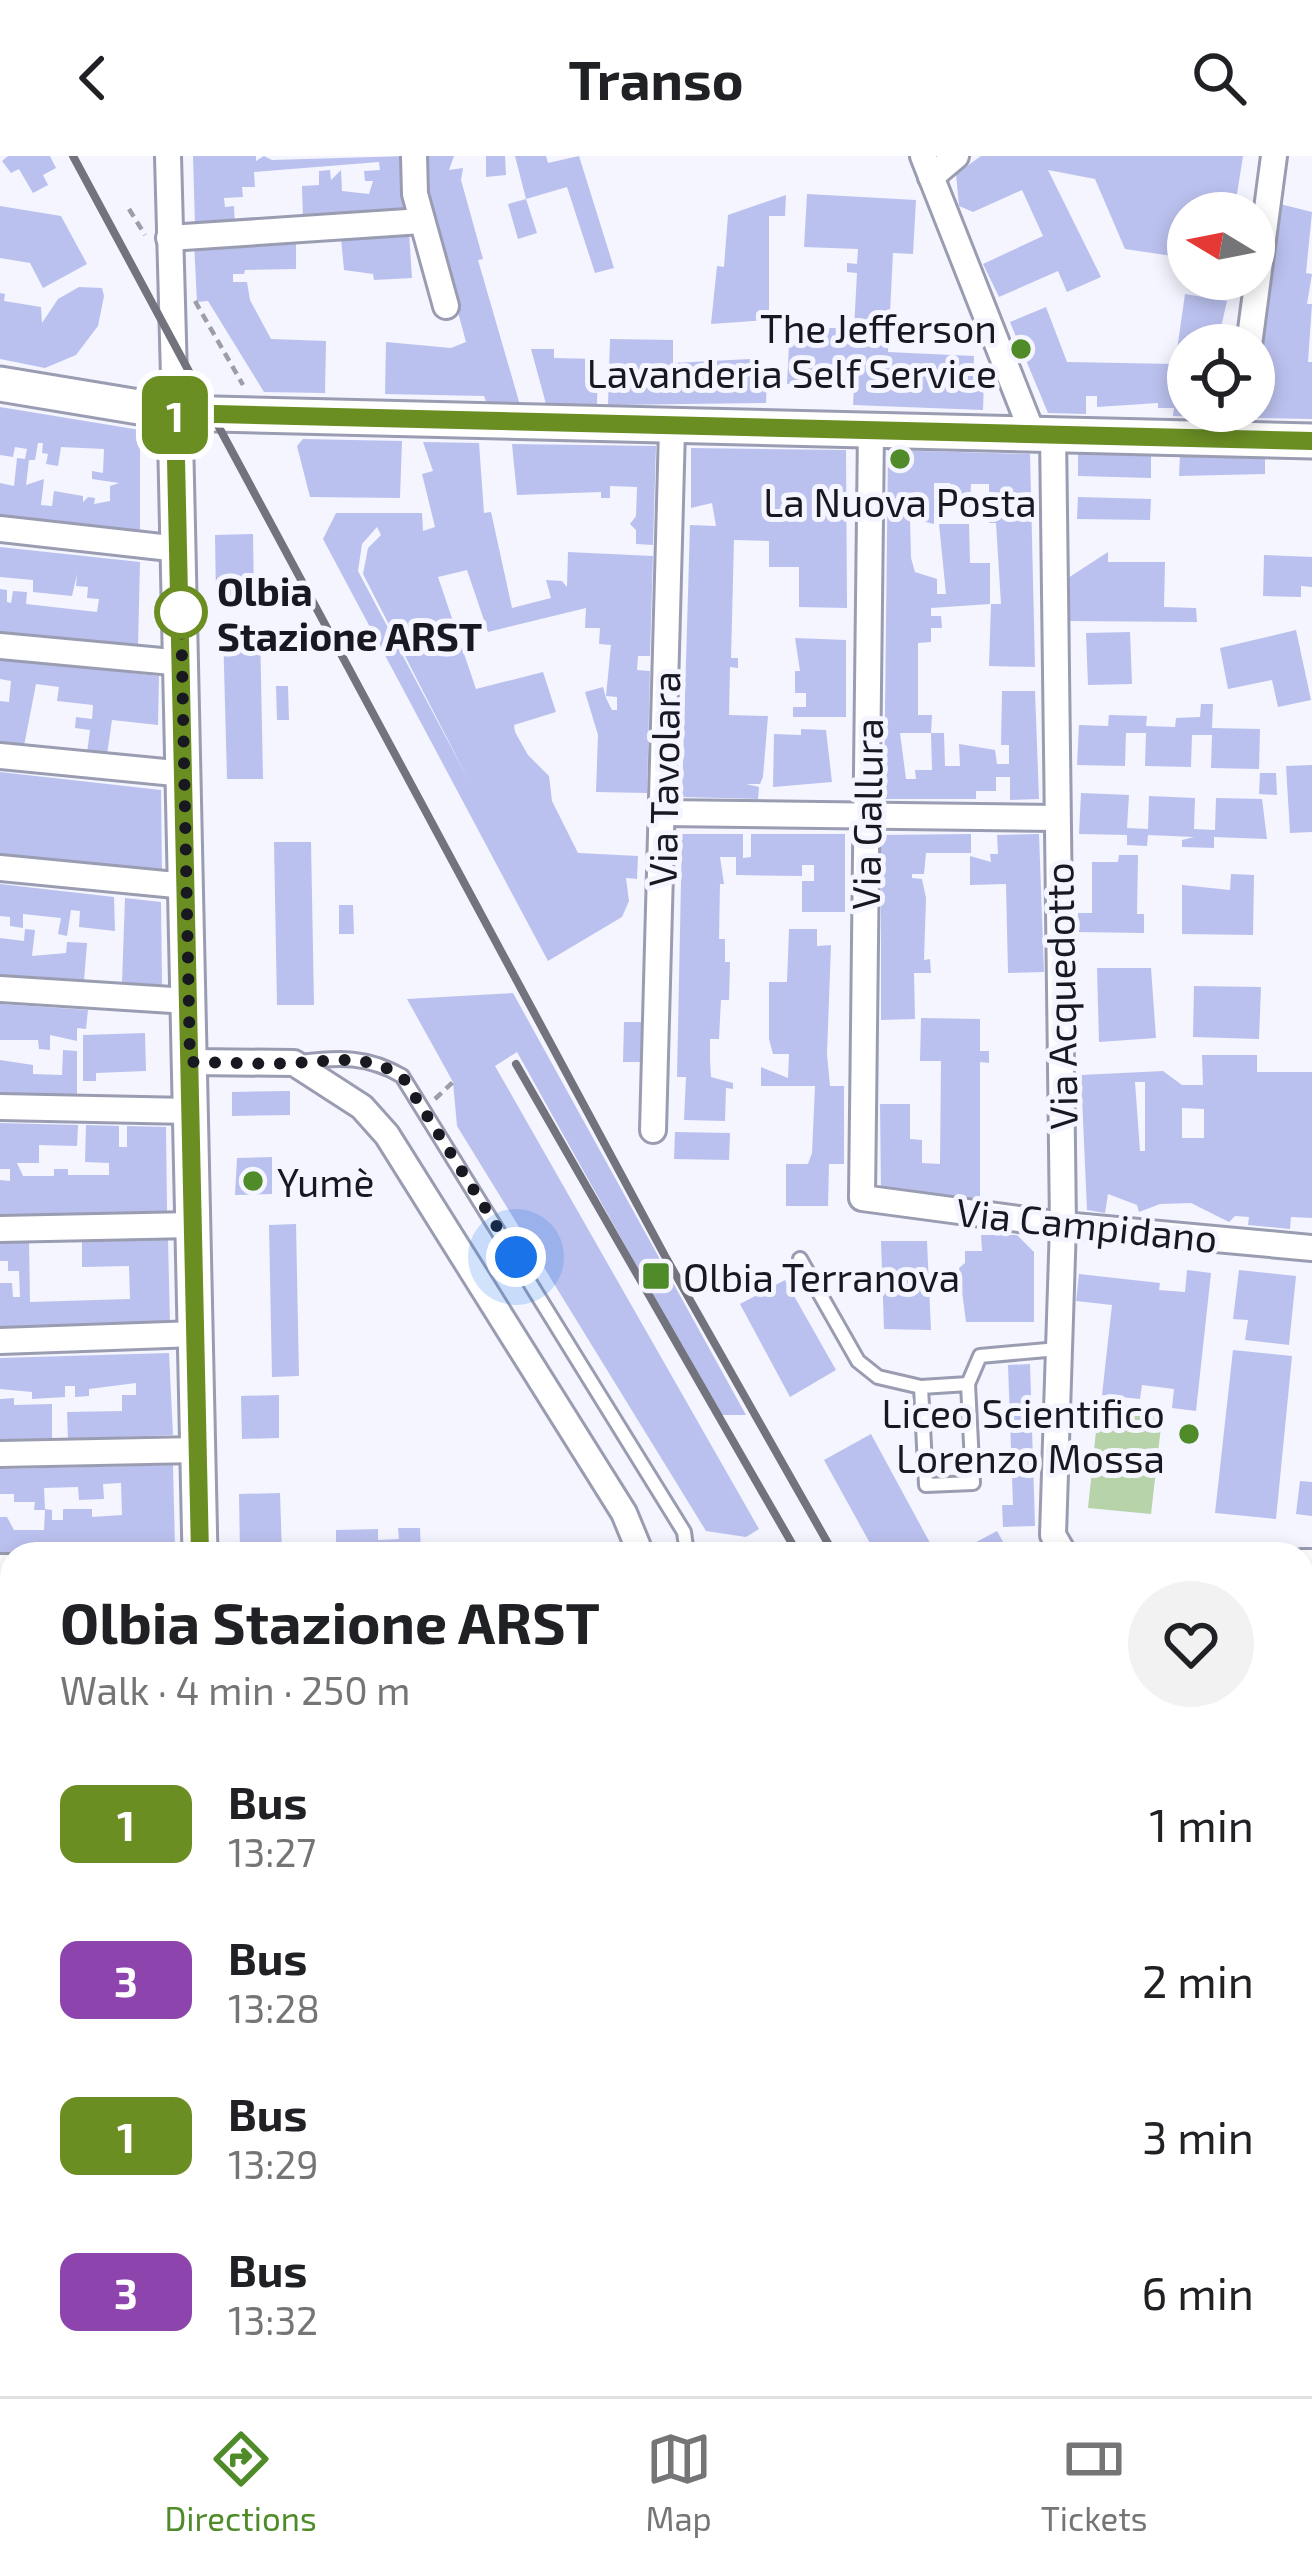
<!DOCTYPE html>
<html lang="en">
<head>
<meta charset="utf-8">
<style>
  :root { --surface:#fff; --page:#f2f2f2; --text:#202124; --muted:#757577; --line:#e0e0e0; --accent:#508b29 }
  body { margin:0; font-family:"Exo 2",sans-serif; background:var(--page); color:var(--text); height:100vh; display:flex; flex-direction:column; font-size:45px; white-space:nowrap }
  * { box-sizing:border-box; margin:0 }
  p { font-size:39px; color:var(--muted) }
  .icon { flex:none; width:66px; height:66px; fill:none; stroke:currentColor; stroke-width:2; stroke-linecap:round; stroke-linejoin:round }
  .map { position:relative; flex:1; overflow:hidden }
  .panel { position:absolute; left:0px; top:1386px; width:1314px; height:855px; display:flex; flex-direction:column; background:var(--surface); border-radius:36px 36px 0 0; box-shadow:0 6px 18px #0003 }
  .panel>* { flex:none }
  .badge { padding:0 24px; border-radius:18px; font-size:42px; line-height:78px }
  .needle { width:78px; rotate:280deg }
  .fabs { position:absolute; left:1167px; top:36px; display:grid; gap:24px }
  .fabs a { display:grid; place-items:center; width:108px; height:108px; border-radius:50%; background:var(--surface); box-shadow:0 6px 18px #0003; font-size:60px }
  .you { position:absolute; width:60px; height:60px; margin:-30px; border:9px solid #fff; border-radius:50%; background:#1a73e8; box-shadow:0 0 0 18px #1a73e833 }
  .map>.badge { position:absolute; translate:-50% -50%; box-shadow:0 0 0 6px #fff }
  .round { display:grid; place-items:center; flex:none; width:126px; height:126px; border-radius:63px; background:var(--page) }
  .headline { display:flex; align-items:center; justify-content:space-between; height:204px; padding:0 60px }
  h1 { font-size:57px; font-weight:700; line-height:90px }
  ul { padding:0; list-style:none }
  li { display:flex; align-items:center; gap:36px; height:156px; padding:0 60px }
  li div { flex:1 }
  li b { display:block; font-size:45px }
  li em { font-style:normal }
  li .badge { min-width:132px; font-weight:700; text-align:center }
  header { display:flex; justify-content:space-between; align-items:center; height:156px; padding:0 60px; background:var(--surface); font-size:54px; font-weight:700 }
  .menu { display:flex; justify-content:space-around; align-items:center; height:168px; border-top:3px solid var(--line); background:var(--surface); font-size:33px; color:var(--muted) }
  .menu a { display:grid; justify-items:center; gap:6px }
  .menu .selected { color:var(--accent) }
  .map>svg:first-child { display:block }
  .green { fill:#b7d3aa }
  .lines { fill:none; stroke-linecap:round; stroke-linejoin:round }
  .stream { stroke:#a2a7d3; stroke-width:8 }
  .building { fill:#bbc1ee; fill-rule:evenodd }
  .lane-casing { stroke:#9a9db2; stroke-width:18 }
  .street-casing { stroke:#9a9db2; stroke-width:30 }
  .secondary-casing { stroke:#9a9db2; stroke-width:39 }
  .path { stroke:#9c9da7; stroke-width:4.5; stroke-dasharray:9 6; stroke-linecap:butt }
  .lane { stroke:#fff; stroke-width:12 }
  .street { stroke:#fff; stroke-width:24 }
  .secondary { stroke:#fff; stroke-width:33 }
  .rail { stroke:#72737c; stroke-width:8 }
  .line-casing { stroke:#fff; stroke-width:27 }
  .line { stroke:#6b8e23; stroke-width:18 }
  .walk { stroke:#171820; stroke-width:12; stroke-dasharray:0 21.6 }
  .poi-dot { fill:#508b29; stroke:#f4f5ff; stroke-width:4.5 }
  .stop-dot { fill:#fff; stroke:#6b8e23; stroke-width:6 }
  .labels { text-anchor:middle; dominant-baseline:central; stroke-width:10; stroke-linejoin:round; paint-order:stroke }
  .poi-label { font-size:39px; fill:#171820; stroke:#f4f5ff; text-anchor:end }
  .stop-label { font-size:39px; font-weight:bold; fill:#171820; stroke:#f4f5ff; text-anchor:start }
  .street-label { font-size:39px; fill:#171820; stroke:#f4f5ff }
</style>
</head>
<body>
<header><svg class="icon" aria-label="back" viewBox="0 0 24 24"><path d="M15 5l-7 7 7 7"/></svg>Transo<svg class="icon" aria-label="search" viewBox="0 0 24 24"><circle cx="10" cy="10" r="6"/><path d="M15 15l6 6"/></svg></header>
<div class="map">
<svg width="1312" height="2240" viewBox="0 0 1312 2240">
  <rect width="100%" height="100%" fill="#f4f5ff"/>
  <g class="green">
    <polygon points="1099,1246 1163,1253 1151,1358 1088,1352"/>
    <polygon points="673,2229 852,2229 855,2240 676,2240"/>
  </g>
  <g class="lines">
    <polyline class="stream" points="1302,1878 1312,1885"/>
  </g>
  <g class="building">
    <polygon points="8,0 50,0 56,12 43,19 48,29 33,37 19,13 11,17 2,5"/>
    <polygon points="193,0 256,0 256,5 264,0 272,4 408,0 408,56 303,65 302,30 319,29 319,15 330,14 331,24 341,14 342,35 369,38 373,25 365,25 364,15 380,14 379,6 254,16 255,31 242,31 243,41 224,42 225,51 234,50 235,69 195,70"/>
    <polygon points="423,0 454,0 449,14 463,12 461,24 483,103 478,104 520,249 487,248 484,240 385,238 386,186 451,192 466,186 424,30"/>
    <polygon points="486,0 505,0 506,19 486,21"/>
    <polygon points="515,0 546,0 548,7 579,0 614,112 595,117 567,31 526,43"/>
    <polygon points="981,0 1243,0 1234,57 1229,57 1230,49 1216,47 1214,57 1188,57 1188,95 1180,93 1179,101 1125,93 1095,23 1048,14 1101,121 1067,136 1058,115 999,141 983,108 1043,80 1022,34 973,56 959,50 956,18"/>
    <polygon points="807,38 916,44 913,98 893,97 888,196 974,200 973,223 984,223 983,254 853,249 854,231 787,228 790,170 854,173 857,117 847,116 847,107 857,108 858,93 804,91"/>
    <polygon points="786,39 785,60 769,60 769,164 711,168 717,110 724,111 728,59"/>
    <polygon points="526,43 537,77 518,83 508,48"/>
    <polygon points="1276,47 1312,56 1306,117 1312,118 1307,148 1312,148 1308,206 1312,206 1312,263 1253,262 1244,255 1254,255 1254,199"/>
    <polygon points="0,50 61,60 87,108 43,132 30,107 0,102"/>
    <polygon points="409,76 412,122 374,124 373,118 344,114 341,82"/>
    <polygon points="296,84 296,113 245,114 244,118 233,118 233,126 247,126 250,144 271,183 326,185 325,237 264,236 208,145 197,146 194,86"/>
    <polygon points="79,131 102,132 104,140 98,170 76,199 45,212 0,203 0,137 5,138 4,145 41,151 42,167 58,143"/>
    <polygon points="1185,138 1227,145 1217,189 1188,189 1188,223 1174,221 1174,239 1188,235 1188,255 1220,255 1219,261 1173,260 1174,252 1158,252 1158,247 1097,251 1097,240 1086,240 1086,258 1048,257 1010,166 1046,151 1067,206 1175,208"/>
    <polygon points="610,183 673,184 673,207 750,203 750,224 767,224 766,247 608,249"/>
    <polygon points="531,193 554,193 554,202 598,203 597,249 546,248"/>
    <path d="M0,251L140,274V380L0,361V327L14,330L17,302L25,303L27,293L15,291L13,301L0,299ZM38,287H43L42,297L48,298L46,308L58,310L61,291L104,293L103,317L92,315V323L119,327L110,330V345L94,348L95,342L88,341L83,346V340L54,335L52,350L41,349L44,323L26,329L29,304H35Z"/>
    <polygon points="303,283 402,285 400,342 310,341 297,290"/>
    <path d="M423,286L479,287L484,357L491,356L512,452L551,442L546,424L562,425L567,431L568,396L653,400L650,500H638L637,514L650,515L647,637L596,636L598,579L585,536L603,531L606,542L612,554H617V541L606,540L611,489L599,488L600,472H585L586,452L488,476L467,414L438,421L476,533L543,516L556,556L514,569L515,576L528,599L549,620L552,645L578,697L638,700L637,723L626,722L629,745L622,761L548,805L323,383L336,357H422L423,375L435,371L422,318L433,315ZM377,371L381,379L368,392L363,418L468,623L358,415L362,388Z"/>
    <polygon points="512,288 656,290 653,389 636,388 636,374 630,368 636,360 637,331 610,330 610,342 601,342 601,336 517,339"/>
    <polygon points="691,292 846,294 847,452 799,451 799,411 769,411 769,385 734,384 731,502 738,502 738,512 730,511 729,559 768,560 763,621 760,628 746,628 759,631 758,643 682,641 690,369 716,370 712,347 691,352"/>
    <path d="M888,294L1030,298L1035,511L989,510L991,448H1001L996,367H989V328H971L970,352L950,348V327H934V368L910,362L911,402L915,416L937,423V438H946L939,368H969L970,407H990V448L931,452V460H941L942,472H931V486L918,487V559H932L931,577H944L945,610H960L959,588L995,594L997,608H1009V589H1001L1002,535H1035L1039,643L1010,644V621H996V635H976V643H884ZM900,577H931L932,614H915L916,623H906Z"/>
    <polygon points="1078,298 1151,299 1151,322 1078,320"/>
    <polygon points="1180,300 1265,301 1265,318 1179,320"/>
    <polygon points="1078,341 1151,343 1150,364 1077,363"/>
    <polygon points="253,378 254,441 216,442 215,379"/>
    <polygon points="0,391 140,406 138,490 0,476 0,433 7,434 7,446 11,447 13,435 27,436 26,448 97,456 99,443 87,442 88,431 76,430 77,418 72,440 33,436 33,424 0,421"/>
    <polygon points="1108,396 1108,406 1165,406 1164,451 1196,452 1197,466 1068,465 1068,422"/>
    <polygon points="1264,399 1312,401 1312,431 1301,430 1301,441 1263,440"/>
    <polygon points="260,472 263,623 227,623 223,473"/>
    <polygon points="1296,474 1311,544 1278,551 1272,524 1228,533 1220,492"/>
    <polygon points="1130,476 1132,528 1088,529 1086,477"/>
    <polygon points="795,482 846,484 846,561 793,561 793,551 806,551 806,537 795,537 795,515 800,515"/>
    <polygon points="0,503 159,520 158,569 112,564 107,599 87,597 90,574 75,572 76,561 92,563 93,549 57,545 59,531 36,528 24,590 0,587 0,545 9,546 11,525 0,523"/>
    <polygon points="276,530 288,530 289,564 277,564"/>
    <polygon points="1201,548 1213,548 1212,572 1260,573 1259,613 1211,612 1212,579 1192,579 1191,611 1145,610 1146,577 1126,577 1125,610 1077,609 1079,569 1108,570 1109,559 1147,560 1146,570 1175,571 1176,562 1200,561"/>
    <polygon points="801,573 826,574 832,626 773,631 774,578 801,579"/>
    <polygon points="1312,609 1312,676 1290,677 1286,610"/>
    <polygon points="0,616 161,634 162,718 0,700"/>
    <polygon points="1260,617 1276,617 1277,639 1259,638"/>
    <polygon points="1081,637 1129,639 1127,672 1148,673 1149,640 1195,642 1194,673 1215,674 1216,642 1262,643 1267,683 1214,681 1214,692 1182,691 1182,684 1194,681 1148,679 1147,690 1127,689 1127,679 1079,678"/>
    <polygon points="682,678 743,678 743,702 751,701 751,678 845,678 845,756 802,756 802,725 814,725 814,709 802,709 802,720 736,719 736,701 720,701 724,728 720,728 719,783 725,783 725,806 730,806 729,844 721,844 719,883 710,883 710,905 711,921 733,927 733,933 726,932 725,965 684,964 686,921 677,921"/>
    <polygon points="971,678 971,697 926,697 924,718 912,718 912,722 922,723 926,742 924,804 930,803 931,817 914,817 915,863 881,864 881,679"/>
    <polygon points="1039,678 1044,816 1008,817 1006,728 970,729 970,700 991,706 990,698 998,698 997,679"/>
    <polygon points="274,686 311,686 314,849 277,849"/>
    <polygon points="1119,699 1138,699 1137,758 1144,758 1144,777 1078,776 1078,757 1092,757 1092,706 1118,706"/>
    <polygon points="1231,718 1254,719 1253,779 1182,778 1182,729 1230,734"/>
    <polygon points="0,728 114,741 115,775 79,771 80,755 71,754 67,780 58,778 61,762 23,758 23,772 10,770 10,761 0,760"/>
    <polygon points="125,742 161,746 162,829 122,827"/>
    <polygon points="339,749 353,749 354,778 339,778"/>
    <polygon points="25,773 35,774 32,800 66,797 67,786 87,787 84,825 0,819 0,782 24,785"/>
    <polygon points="789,773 817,773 817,790 831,789 827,898 830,930 844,930 844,1008 829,1008 828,1050 786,1050 786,1008 808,1008 812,997 815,930 761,930 761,911 788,922 789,898 773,898 769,883 769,826 787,826"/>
    <polygon points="1097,812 1151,812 1156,882 1099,886"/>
    <polygon points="1194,830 1261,831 1259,883 1193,881"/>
    <polygon points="513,837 746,1259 720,1259 517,896 495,910 759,1373 746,1381 706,1375 457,970 453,926 407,843"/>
    <polygon points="0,848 88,854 86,873 77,872 77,885 50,879 50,894 39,893 38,884 0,884"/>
    <polygon points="921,862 980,863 980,895 989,895 989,907 980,906 980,1044 881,1034 880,948 910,948 910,983 922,984 922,1007 940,1008 941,905 920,905"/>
    <polygon points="624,866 642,866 641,906 623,906"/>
    <polygon points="145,877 146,915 96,917 96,925 83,925 83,879"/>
    <polygon points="63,894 77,895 77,940 0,938 0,904 33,909 33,918 62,919"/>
    <path d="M1202,899H1257V916H1312V1062L1291,1061L1290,1073L1248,1069L1249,1061L1235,1060L1229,1066L1191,1047L1160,1048L1139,1056L1137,1049L1108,1038L1105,1057L1087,1054L1081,919L1163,915L1182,929H1203ZM1135,926H1145V995H1140ZM1182,952L1204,953V982H1182Z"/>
    <polygon points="290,935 290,959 232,960 232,936"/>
    <polygon points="0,967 78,969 77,990 39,989 39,1007 17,1007 23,1020 54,1020 54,1013 68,1013 68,1019 109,1019 109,1007 85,1006 86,969 119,970 119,991 127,991 127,970 166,971 167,1055 0,1059 0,1024 10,1025 10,1013 0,1013"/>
    <polygon points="675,976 730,977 729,1004 674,1003"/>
    <polygon points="272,1001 272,1038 235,1039 237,1002"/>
    <polygon points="296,1068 299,1220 272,1221 269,1069"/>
    <polygon points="981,1079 1017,1079 1034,1096 1034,1166 966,1166 959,1112 965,1107 965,1095 982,1095"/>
    <polygon points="168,1083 170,1168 0,1173 0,1127 12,1127 13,1141 20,1141 19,1115 8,1115 8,1105 0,1105 0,1087 29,1086 30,1146 130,1143 129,1110 82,1111 82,1085"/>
    <polygon points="881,1085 927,1085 931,1174 884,1173"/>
    <polygon points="1187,1114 1211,1117 1196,1255 1172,1252 1174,1233 1142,1229 1140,1243 1102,1239 1112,1149 1076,1145 1079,1118 1160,1127 1159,1134 1185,1136"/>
    <polygon points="1239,1114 1296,1120 1289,1189 1245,1184 1248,1164 1233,1163"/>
    <polygon points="785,1124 836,1214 790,1241 740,1148"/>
    <polygon points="1233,1194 1292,1200 1276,1363 1215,1357"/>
    <polygon points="169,1197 173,1279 68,1283 67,1256 122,1255 122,1239 136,1239 136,1227 89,1233 89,1240 75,1241 75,1230 65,1230 65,1241 32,1243 32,1236 0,1233 0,1202"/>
    <polygon points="1030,1208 1035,1370 1003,1371 1002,1349 1013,1349 1008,1209"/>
    <polygon points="279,1239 279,1282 242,1283 241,1240"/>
    <polygon points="14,1242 14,1249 52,1248 52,1283 0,1284 0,1243"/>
    <polygon points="871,1278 936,1398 876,1398 824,1304"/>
    <path d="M173,1309L175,1393L0,1400V1361H7L14,1374H44L45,1354H34L35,1346H14V1338H0V1313ZM121,1327L122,1359L92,1361V1353H63V1364H52V1354L45,1353L44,1332L78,1331L79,1344L104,1343L103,1328Z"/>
    <polygon points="1300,1325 1312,1326 1312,1360 1296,1358"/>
    <polygon points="280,1337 282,1398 240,1398 239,1338"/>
    <polygon points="398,1372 420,1372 421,1398 336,1398 336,1374 378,1373 378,1384 399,1383"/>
    <polygon points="997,1375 1006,1391 992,1398 954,1398"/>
    <polygon points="1302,1446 1312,1446 1312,1482 1302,1483"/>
    <rect x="0" y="1575" width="12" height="44"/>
    <rect x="0" y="1647" width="12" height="55"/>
    <polygon points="12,1736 12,1771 0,1771 0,1737"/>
    <rect x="0" y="1799" width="12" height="33"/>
    <rect x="0" y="1910" width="12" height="39"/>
    <polygon points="4,2156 12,2156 12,2193 0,2194"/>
    <polygon points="15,2229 142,2229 143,2240 16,2240"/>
    <polygon points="612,2229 717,2229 720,2240 615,2240"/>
    <polygon points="1042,2229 1073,2229 1078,2240 1023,2240 1044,2234"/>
    <polygon points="1117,2229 1178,2229 1178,2231 1119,2240"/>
  </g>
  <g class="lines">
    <defs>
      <g id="lane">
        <path d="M300,906C339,901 368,900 402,920L684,1376L687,1398"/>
        <polyline points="800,1103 858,1205 878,1221 921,1231"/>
        <polyline points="968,1228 973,1327 926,1329 921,1231 968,1228 980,1200 1058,1193"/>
      </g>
      <g id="street">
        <polyline points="168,0 175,257"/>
        <polyline points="414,0 415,38 446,150"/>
        <polyline points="923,0 1032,276"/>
        <polyline points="931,21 956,0"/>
        <polyline points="169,82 422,65"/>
        <polyline points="1249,189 1274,0"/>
        <polyline points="871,274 862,1042 1063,1069 1312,1092"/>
        <polyline points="1053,277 1063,1069 1053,1379 1064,1398"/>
        <polyline points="0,373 179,393"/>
        <polyline points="0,490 183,507"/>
        <polyline points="0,600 185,618"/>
        <polyline points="663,657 1057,662"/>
        <polyline points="0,712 186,730"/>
        <polyline points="0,833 188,845"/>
        <polyline points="190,906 294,907 362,951 387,979 624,1357 641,1398"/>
        <polyline points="0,951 189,955"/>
        <polyline points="653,974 672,273"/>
        <polyline points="0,1073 192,1069"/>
        <polyline points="0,1185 196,1178"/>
        <polyline points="0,1298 197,1294"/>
        <polyline points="1302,1406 1312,1406"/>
        <polyline points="0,1411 12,1411"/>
        <polyline points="0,1518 12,1518"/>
        <polyline points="0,1626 12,1626"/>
        <polyline points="0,1786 12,1786"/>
        <polyline points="0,1894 12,1894"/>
        <polyline points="0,2091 12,2055"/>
        <polyline points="0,2208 12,2207"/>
        <polyline points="1208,2240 1226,2235"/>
      </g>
      <g id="secondary">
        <polyline points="0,228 175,257 1312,285"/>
        <polyline points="175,257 200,1398"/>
        <polyline points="1302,1766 1312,1763"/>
        <polyline points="1302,1970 1312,1971"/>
        <polyline points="215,2229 215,2240"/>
        <polyline points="1089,2229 1095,2240"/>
      </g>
    </defs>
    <use href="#lane" class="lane-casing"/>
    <use href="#street" class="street-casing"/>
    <use href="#secondary" class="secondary-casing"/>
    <g class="path">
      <polyline points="129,53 145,79"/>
      <polyline points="195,145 243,229"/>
      <polyline points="435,943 453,926"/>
    </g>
    <use href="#lane" class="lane"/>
    <use href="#street" class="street"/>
    <use href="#secondary" class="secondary"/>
    <g class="rail">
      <polyline points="73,0 665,1100 834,1398"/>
      <polyline points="516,908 798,1398"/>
      <polyline points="1302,2184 1312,2201"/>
      <polyline points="1302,2228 1309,2240"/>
    </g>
  </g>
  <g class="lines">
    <defs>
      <polyline id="line" points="200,1398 175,257 1312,285"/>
    </defs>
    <use href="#line" class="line-casing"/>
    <use href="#line" class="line"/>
    <path class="walk" d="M181,456L190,906C224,906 259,909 293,907C335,905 364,897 402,920L516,1101"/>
  </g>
  <g class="poi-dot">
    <circle cx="1021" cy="193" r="12"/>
    <circle cx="900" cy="303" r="12"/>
    <circle cx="253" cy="1025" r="12"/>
    <rect x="641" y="1105" width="30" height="30" rx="6"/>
    <circle cx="1189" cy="1278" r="12"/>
  </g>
  <circle class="stop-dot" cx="181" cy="456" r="24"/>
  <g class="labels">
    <g class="poi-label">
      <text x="997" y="171">The Jefferson<tspan x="997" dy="45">Lavanderia Self Service</tspan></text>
      <text x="900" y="345" text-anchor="middle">La Nuova Posta</text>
      <text x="277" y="1025" text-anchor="start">Yumè</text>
      <text x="683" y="1120" text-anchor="start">Olbia Terranova</text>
      <text x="1165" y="1256">Liceo Scientifico<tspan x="1165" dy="45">Lorenzo Mossa</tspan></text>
    </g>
    <g class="stop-label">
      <text x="217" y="434">Olbia<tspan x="217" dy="45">Stazione ARST</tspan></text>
    </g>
    <g class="street-label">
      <text transform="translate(663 623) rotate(-89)">Via Tavolara</text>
      <text transform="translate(866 658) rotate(-89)">Via Gallura</text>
      <text transform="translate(1060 840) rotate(-91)">Via Acquedotto</text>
      <text transform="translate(1087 1068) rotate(6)">Via Campidano</text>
    </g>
  </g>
</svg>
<div class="fabs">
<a><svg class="needle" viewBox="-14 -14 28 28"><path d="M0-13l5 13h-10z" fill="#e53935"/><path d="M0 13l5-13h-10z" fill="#757577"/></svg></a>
<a><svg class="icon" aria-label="locate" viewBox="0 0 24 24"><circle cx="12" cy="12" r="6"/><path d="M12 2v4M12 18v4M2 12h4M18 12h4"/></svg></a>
</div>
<div class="you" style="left:516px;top:1101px"></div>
<b class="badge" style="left:175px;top:259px;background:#6b8e23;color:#fff">1</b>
<section class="panel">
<div class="headline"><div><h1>Olbia Stazione ARST</h1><p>Walk · 4 min · 250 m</p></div><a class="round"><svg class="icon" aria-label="heart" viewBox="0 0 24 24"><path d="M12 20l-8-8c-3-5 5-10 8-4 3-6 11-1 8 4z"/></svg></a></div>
<ul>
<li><span class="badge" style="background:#6b8e23;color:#fff">1</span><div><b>Bus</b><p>13:27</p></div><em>1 min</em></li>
<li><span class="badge" style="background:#8e44ad;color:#fff">3</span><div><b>Bus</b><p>13:28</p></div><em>2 min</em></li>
<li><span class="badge" style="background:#6b8e23;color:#fff">1</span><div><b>Bus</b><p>13:29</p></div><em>3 min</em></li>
<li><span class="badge" style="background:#8e44ad;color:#fff">3</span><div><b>Bus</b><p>13:32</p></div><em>6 min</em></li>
</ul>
</section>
</div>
<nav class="menu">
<a class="selected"><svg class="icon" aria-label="directions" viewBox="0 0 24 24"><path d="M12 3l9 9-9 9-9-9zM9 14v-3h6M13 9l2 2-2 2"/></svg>Directions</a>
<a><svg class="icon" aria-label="map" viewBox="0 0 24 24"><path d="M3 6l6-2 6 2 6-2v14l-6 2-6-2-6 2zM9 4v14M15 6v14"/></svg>Map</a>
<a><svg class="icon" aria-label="tickets" viewBox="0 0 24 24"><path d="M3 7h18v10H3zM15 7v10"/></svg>Tickets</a>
</nav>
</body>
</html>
